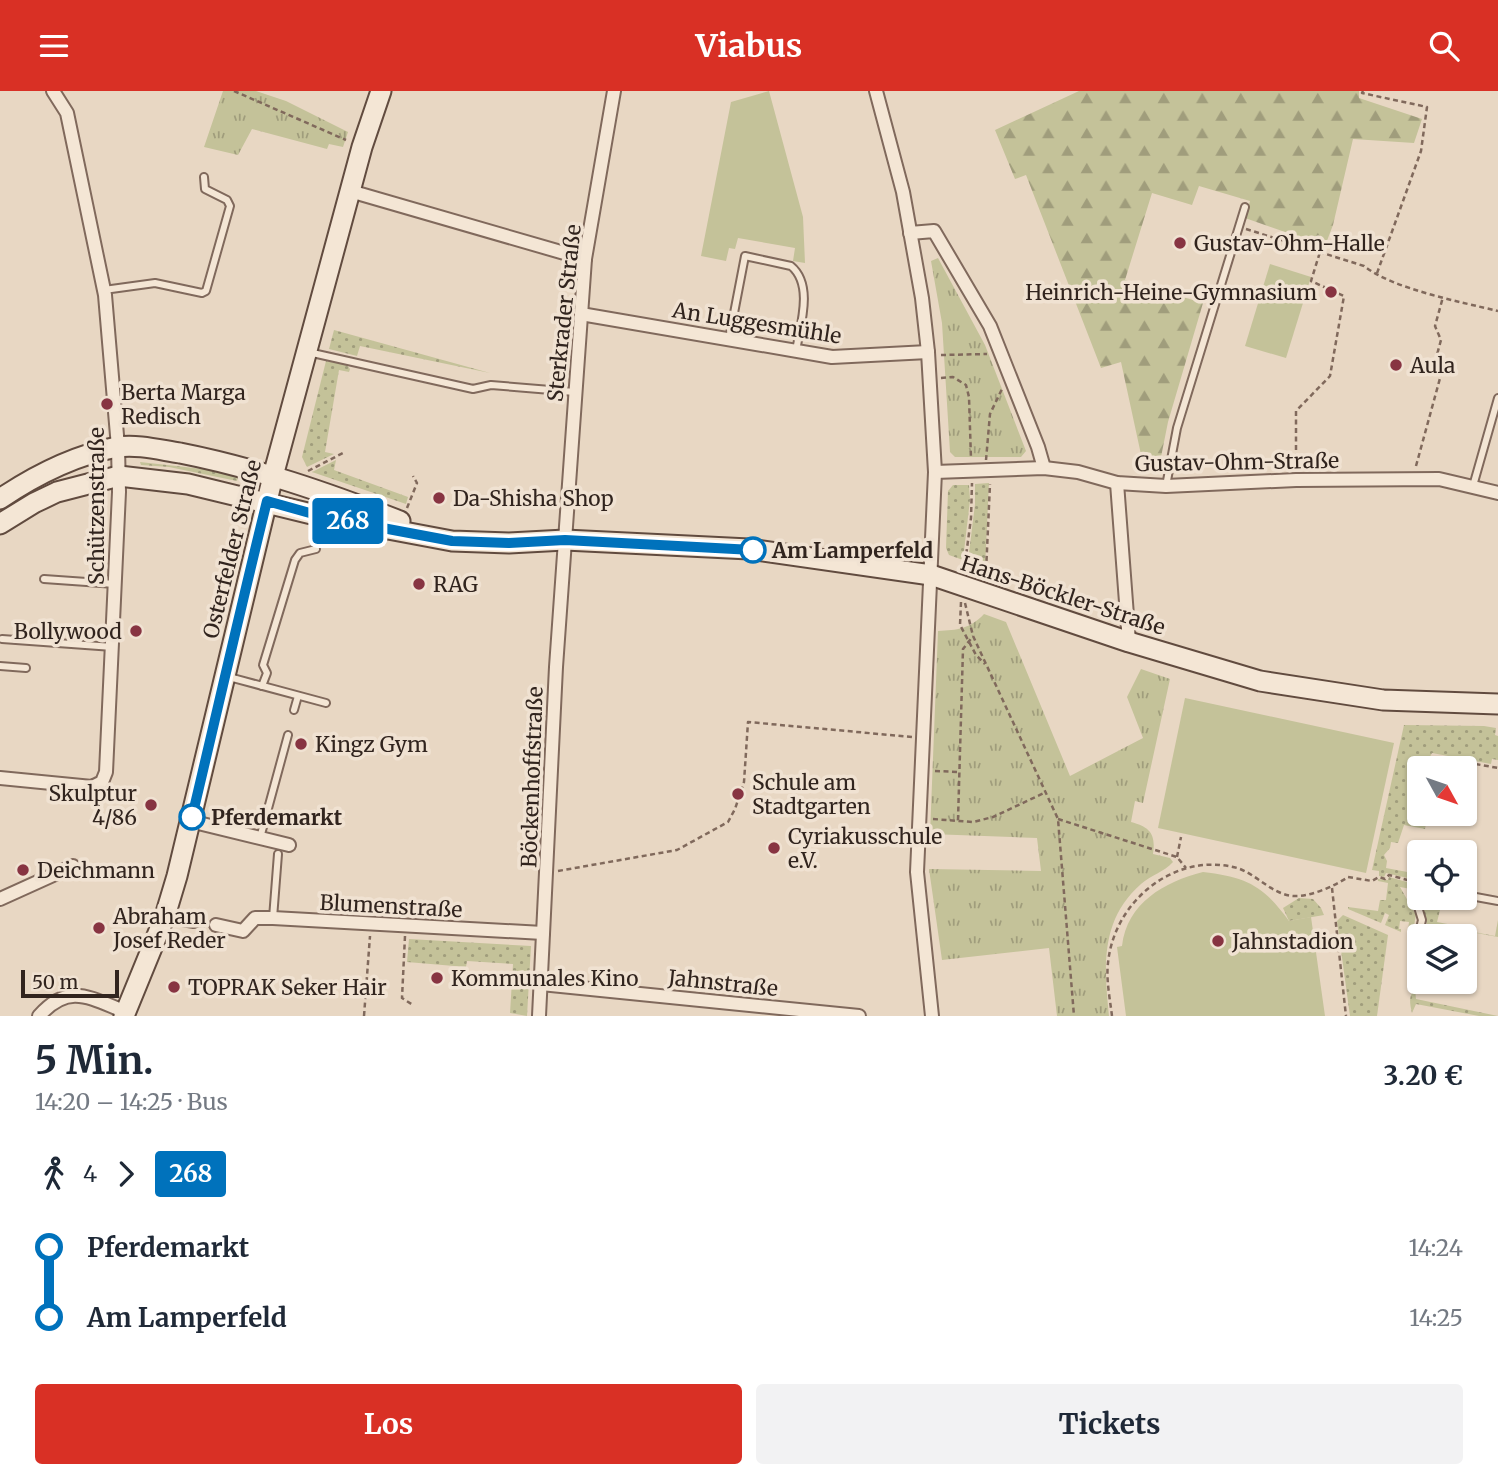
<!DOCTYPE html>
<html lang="de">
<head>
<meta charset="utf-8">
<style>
  :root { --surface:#fff; --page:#f2f2f3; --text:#1f2937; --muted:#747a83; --accent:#d93025 }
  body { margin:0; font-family:Merriweather,serif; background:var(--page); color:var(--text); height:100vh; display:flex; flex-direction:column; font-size:26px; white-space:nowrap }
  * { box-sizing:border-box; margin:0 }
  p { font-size:23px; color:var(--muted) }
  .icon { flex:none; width:38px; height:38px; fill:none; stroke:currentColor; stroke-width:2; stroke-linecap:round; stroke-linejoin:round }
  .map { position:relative; height:925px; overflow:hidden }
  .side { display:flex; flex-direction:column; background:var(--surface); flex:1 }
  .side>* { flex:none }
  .badge { padding:0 14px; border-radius:5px; font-size:24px; line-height:46px }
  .needle { width:46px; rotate:130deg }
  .tools { position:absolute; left:1407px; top:665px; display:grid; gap:14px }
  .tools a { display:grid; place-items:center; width:70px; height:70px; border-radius:7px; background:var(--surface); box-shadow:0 2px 5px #0004; font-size:35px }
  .scale { position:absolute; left:21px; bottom:18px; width:98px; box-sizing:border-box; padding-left:7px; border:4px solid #31241e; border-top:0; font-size:19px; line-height:24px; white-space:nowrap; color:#31241e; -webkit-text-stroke:5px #f0e2d2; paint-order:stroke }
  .map>.badge { position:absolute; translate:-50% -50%; box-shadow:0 0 0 4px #fff }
  .legs { display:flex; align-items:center; gap:10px; height:77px; padding:0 35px; font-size:23px }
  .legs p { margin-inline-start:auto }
  .headline { display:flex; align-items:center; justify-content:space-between; height:119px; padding:0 35px }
  h1 { font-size:38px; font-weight:700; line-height:52px }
  .button { display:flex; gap:14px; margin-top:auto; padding:14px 35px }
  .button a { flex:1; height:80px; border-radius:7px; background:var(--accent); color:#fff; font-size:28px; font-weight:700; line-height:80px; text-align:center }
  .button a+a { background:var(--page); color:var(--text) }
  ul { padding:0 35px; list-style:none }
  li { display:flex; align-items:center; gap:24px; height:70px; font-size:26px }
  li i { display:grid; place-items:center; width:10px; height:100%; margin:0 9px; background:currentColor }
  li i::after { content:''; width:18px; height:18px; margin:-9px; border:5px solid; border-radius:50%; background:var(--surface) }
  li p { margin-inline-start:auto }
  li:first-child i { background:linear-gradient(#0000 50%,currentColor 0) }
  li:last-child i { background:linear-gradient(currentColor 50%,#0000 0) }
  header { display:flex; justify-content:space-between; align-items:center; height:91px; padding:0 35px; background:var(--accent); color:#fff; font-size:32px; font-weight:700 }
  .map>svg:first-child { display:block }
  .grass { fill:url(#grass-dots) }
  .forest { fill:url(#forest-firs) }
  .park { fill:url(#park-tufts) }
  .garden { fill:#c4c299 }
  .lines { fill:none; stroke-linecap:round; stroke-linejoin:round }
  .street-tunnel { stroke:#c3b3a2; stroke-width:12; stroke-dasharray:12 6; stroke-linecap:butt }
  .lane-casing { stroke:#80695c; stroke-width:10 }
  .street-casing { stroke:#80695c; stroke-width:16 }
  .secondary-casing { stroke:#614b3f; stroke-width:23 }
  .path { stroke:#80695c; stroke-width:2.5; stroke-dasharray:5 3.5; stroke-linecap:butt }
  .lane { stroke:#f4e6d5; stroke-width:6 }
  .street { stroke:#f4e6d5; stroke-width:12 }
  .secondary { stroke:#f4e6d5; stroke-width:19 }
  .line-1-casing { stroke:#fff; stroke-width:16 }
  .line-1 { stroke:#0072bc; stroke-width:10 }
  .poi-dot { fill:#873442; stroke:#f0e2d2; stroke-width:2.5 }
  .stop-1-dot { fill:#fff; stroke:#0072bc; stroke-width:3.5 }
  .labels { text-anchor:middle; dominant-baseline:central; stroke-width:7; stroke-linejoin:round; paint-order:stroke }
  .poi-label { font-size:21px; fill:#31241e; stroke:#f0e2d2; text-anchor:start }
  .street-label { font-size:21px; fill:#31241e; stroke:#f0e2d2 }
  .stop-label { font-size:21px; font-weight:bold; fill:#31241e; stroke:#f0e2d2; text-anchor:start }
</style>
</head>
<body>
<header><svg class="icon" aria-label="menu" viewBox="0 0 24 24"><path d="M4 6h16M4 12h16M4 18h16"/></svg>Viabus<svg class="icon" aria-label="search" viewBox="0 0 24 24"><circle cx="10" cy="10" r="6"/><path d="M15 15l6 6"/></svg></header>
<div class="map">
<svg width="1498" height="925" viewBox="0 0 1498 925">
  <defs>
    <pattern id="grass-dots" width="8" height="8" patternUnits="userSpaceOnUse" patternTransform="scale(1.75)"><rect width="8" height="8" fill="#c4c299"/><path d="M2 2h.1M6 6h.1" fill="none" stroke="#a09d7c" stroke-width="1.8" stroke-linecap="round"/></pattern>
    <pattern id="forest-firs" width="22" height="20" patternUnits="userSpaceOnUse" patternTransform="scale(1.75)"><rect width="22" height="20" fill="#c4c299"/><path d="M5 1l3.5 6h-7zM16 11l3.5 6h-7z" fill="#a09d7c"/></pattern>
    <pattern id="park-tufts" width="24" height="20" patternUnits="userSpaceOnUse" patternTransform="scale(1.75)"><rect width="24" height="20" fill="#c4c299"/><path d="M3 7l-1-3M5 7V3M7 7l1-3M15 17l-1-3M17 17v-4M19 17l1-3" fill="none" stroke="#a09d7c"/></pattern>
  </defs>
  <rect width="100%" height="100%" fill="#e8d7c3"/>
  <g class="grass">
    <polygon points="334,239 490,282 360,255 357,265 329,258"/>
    <polygon points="326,270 347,274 350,278 349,281 339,279 325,361 334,363 307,376 302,366"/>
    <polygon points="336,369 334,379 408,406 406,413 312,381"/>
    <polygon points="140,371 239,382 237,390 169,376 141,374"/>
    <polygon points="989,392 985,477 968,470 975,413 975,393"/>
    <polygon points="953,394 969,394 970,409 963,469 949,464 946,457 948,400"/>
    <polygon points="1404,634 1484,635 1496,637 1495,644 1498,645 1498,669 1492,668 1491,673 1432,662 1424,677 1419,677 1419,723 1428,723 1425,738 1404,734 1398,752 1391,751 1390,757 1384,764 1387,770 1386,777 1418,783 1416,789 1386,782 1384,786 1379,785 1379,780 1372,779"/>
    <polygon points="1389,786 1414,793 1411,798 1400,796 1416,824 1413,840 1408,839 1409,831 1400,830 1399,838 1401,838 1401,841 1385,834 1389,824 1385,822 1381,832 1348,818 1348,816 1378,820 1380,809 1386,809 1388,792 1378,790 1378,788 1388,789"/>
    <polygon points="1299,807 1313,808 1321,817 1324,824 1289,830 1283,817"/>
    <polygon points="1423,807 1443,807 1437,831 1463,836 1463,839 1495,845 1498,829 1498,846 1427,833 1421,812"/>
    <polygon points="1343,824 1388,844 1377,925 1350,925 1337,830"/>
    <polygon points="409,848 531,855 527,925 510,922 513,873 467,870 466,876 407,871"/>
    <path d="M1415,898L1416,908L1498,925H1479L1416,913L1412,922C1410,913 1408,905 1415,898Z"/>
  </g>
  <polygon class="forest" points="1079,0 1359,0 1359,7 1422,28 1414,52 1353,48 1333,134 1325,155 1245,127 1250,110 1199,95 1192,114 1152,102 1125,189 1203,212 1168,331 1158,381 1145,382 1121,271 1101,277 1026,84 1015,88 995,39"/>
  <g class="park">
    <polygon points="223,0 256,0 286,10 348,41 343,56 329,53 327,58 252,38 238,64 204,56"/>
    <polygon points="938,167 985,254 1026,360 1021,366 955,366 950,361 942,232 931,170"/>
    <path d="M984,523L1006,531L1070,685L1143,647L1127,606L1141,578L1170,588L1143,712L1135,710L1131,731C1150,736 1156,743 1153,763L1170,767L1173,771C1164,781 1151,784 1141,793C1100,829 1104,876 1109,925H1057L1049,857L942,869L929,778L1041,780L1037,747L930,743L938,540C957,539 970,538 984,523Z"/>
  </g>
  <g class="garden">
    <polygon points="769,0 803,126 805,172 793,170 795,157 738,147 735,158 729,157 726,170 701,165 731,11"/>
    <polygon points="1270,173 1311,186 1286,267 1245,255"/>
    <polygon points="1185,607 1394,652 1366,782 1158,737"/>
    <path d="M1203,781C1246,786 1263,794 1289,830L1311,826L1325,925H1126L1117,856L1122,855C1127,812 1164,791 1203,781Z"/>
  </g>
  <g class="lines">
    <polyline class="street-tunnel" points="194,830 216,834"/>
    <defs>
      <g id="lane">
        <polyline points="104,199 155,192 202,202 206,200 230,115 227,109 205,98 204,86"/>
        <path d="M729,248L745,165L791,175C814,194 800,235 796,260"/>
        <polyline points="308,261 473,298 491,294 575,301"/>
        <polyline points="1166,395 1177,337 1245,116"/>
        <polyline points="1473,395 1498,307"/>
        <polyline points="44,488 115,493"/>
        <polyline points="2,548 113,556"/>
        <polyline points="0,575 26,577"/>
        <polyline points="229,586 326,612"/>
        <polyline points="262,595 267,582 263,574 295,469 300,462 316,458"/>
        <polyline points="294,619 298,605"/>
        <polyline points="260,747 288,644"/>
        <polyline points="1465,804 1498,810"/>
        <polyline points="273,827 278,763"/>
        <polyline points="1417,850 1422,829 1418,816 1419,795"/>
      </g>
      <g id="street">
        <polyline points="876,0 903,101 922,207 928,261 935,381 917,781 932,925"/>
        <polyline points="350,100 585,168"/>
        <polyline points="910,142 934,140 990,235 1038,356 1044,377"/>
        <polyline points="581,223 832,266 928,261"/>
        <polyline points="935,381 1044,377 1078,381 1117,392 1166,395 1296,389 1439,388 1498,402"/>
        <polyline points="1117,392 1129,551"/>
        <polyline points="0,687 92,696 102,691 106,681 119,401 118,356 105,204 67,22 53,0"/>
        <polyline points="190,730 289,754"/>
        <polyline points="0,808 73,775"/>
        <polyline points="165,825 194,830"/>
        <polyline points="216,834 243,840 255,827 273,827 543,842"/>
        <polyline points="541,893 859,925"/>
        <path d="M39,925C69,891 90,907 126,921"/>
        <polyline points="539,925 556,576 585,168 614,0"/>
      </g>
      <g id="secondary">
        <path d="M0,408C34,385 76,364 117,356C138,353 160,359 180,362C256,377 328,402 400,430"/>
        <polyline points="0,433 34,412 57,401 119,385 188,393 324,426 452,450 509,452 565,449 749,458 931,484 1129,551 1260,590 1383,609 1498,613"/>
        <polyline points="124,925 165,825 177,785 273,385 362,56 381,0"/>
      </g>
    </defs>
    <use href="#lane" class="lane-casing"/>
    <use href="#street" class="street-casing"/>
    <use href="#secondary" class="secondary-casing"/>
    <g class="path">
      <polyline points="234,0 346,49"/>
      <polyline points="1363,0 1362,2 1427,16 1421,60 1376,185"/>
      <path d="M1246,138L1364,175C1393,198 1461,211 1498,220"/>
      <polyline points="941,264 987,263"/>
      <polyline points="941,287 953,286 966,294 969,306 971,368"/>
      <polyline points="986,369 990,323 1002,298"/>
      <polyline points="1416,375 1442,280 1435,271 1441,249 1435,235 1443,206"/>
      <polyline points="1296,376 1296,320 1330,285 1344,205 1311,190 1320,161"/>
      <polyline points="308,380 343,362"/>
      <polyline points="407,417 417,392 413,385"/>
      <polyline points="965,472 986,481 990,393"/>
      <polyline points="964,480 971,427 972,392"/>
      <polyline points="961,511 960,534 976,564 985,573"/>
      <polyline points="965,512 973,545 1058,728 1074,925"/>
      <polyline points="1442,667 1498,677"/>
      <polyline points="935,680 960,681"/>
      <polyline points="933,728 973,731 993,726 1046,701"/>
      <polyline points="1058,728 1177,766 1186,777"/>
      <polyline points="958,729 963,558 973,545"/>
      <polyline points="1177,766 1181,746"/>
      <polyline points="558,780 677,759 728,731 735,718 744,691 748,631 912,646"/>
      <polyline points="1332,797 1346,925"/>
      <polyline points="405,845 402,907 413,914"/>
      <polyline points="364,925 370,845"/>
      <path d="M1112,925C1110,908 1106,889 1108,872C1114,810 1175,760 1237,777C1257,783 1272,804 1294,805C1310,806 1335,795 1348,786L1372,790L1379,786L1385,788L1389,784L1411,790"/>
    </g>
    <use href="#lane" class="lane"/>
    <use href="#street" class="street"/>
    <use href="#secondary" class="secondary"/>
  </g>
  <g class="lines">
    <defs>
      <path id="line-1" d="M192,726C217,621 241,515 267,410L324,426L452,450L509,452L565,449L753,459"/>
    </defs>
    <use href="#line-1" class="line-1-casing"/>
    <use href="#line-1" class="line-1"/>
  </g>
  <g class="poi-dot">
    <circle cx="1180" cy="152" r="7"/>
    <circle cx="1331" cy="201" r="7"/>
    <circle cx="1396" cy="274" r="7"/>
    <circle cx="107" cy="313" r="7"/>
    <circle cx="439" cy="407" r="7"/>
    <circle cx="419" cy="493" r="7"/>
    <circle cx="136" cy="540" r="7"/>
    <circle cx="301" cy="653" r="7"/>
    <circle cx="738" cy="703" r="7"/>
    <circle cx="151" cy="714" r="7"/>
    <circle cx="774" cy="757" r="7"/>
    <circle cx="23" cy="779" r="7"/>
    <circle cx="99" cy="837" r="7"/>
    <circle cx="1218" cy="850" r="7"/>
    <circle cx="437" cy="887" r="7"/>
    <circle cx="174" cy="896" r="7"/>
  </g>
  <g class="stop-1-dot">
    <circle cx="753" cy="459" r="12"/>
    <circle cx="192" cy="726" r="12"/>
  </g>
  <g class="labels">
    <g class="poi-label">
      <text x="1194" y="152">Gustav-Ohm-Halle</text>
      <text x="1317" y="201" text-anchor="end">Heinrich-Heine-Gymnasium</text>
      <text x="1410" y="274">Aula</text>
      <text x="121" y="301">Berta Marga<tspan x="121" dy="24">Redisch</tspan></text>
      <text x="453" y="407">Da-Shisha Shop</text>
      <text x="433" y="493">RAG</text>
      <text x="122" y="540" text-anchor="end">Bollywood</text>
      <text x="315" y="653">Kingz Gym</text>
      <text x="752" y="691">Schule am<tspan x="752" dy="24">Stadtgarten</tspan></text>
      <text x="137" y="702" text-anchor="end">Skulptur<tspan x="137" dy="24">4/86</tspan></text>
      <text x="788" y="745">Cyriakusschule<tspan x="788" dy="24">e.V.</tspan></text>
      <text x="37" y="779">Deichmann</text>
      <text x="113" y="825">Abraham<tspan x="113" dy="24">Josef Reder</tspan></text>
      <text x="1232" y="850">Jahnstadion</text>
      <text x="451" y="887">Kommunales Kino</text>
      <text x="188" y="896">TOPRAK Seker Hair</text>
    </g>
    <g class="street-label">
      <text transform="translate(564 222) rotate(-84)">Sterkrader Straße</text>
      <text transform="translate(757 232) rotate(9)">An Luggesmühle</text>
      <text transform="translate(1237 371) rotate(-1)">Gustav-Ohm-Straße</text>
      <text transform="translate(96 415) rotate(-90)">Schützenstraße</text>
      <text transform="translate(232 458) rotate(-76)">Osterfelder Straße</text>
      <text transform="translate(1063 504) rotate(18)">Hans-Böckler-Straße</text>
      <text transform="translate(532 686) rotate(-88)">Böckenhoffstraße</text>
      <text transform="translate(391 815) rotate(3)">Blumenstraße</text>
      <text transform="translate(723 892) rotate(6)">Jahnstraße</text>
    </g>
    <g class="stop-label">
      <text x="772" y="459">Am Lamperfeld</text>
      <text x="211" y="726">Pferdemarkt</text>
    </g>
  </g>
</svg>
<div class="tools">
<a><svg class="needle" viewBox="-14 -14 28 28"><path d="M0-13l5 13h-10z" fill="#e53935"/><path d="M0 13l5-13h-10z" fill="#747a83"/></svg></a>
<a><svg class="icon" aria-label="locate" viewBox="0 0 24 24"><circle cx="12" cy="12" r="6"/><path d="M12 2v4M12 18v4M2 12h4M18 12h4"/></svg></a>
<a><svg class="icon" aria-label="layers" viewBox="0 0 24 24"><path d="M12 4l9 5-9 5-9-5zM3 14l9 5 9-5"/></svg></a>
</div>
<div class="scale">50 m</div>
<b class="badge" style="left:348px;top:430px;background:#0072bc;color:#fff">268</b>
</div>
<section class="side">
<div class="headline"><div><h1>5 Min.</h1><p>14:20 – 14:25 · Bus</p></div><b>3.20 €</b></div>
<div class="legs"><svg class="icon" aria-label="walk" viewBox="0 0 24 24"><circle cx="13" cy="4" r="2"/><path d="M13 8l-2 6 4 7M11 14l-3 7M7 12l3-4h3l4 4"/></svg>4<svg class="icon" aria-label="forward" viewBox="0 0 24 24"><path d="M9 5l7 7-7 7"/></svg><b class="badge" style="background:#0072bc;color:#fff">268</b></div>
<ul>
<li><i style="color:#0072bc"></i><b>Pferdemarkt</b><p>14:24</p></li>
<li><i style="color:#0072bc"></i><b>Am Lamperfeld</b><p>14:25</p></li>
</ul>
<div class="button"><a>Los</a><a>Tickets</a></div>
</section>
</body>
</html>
